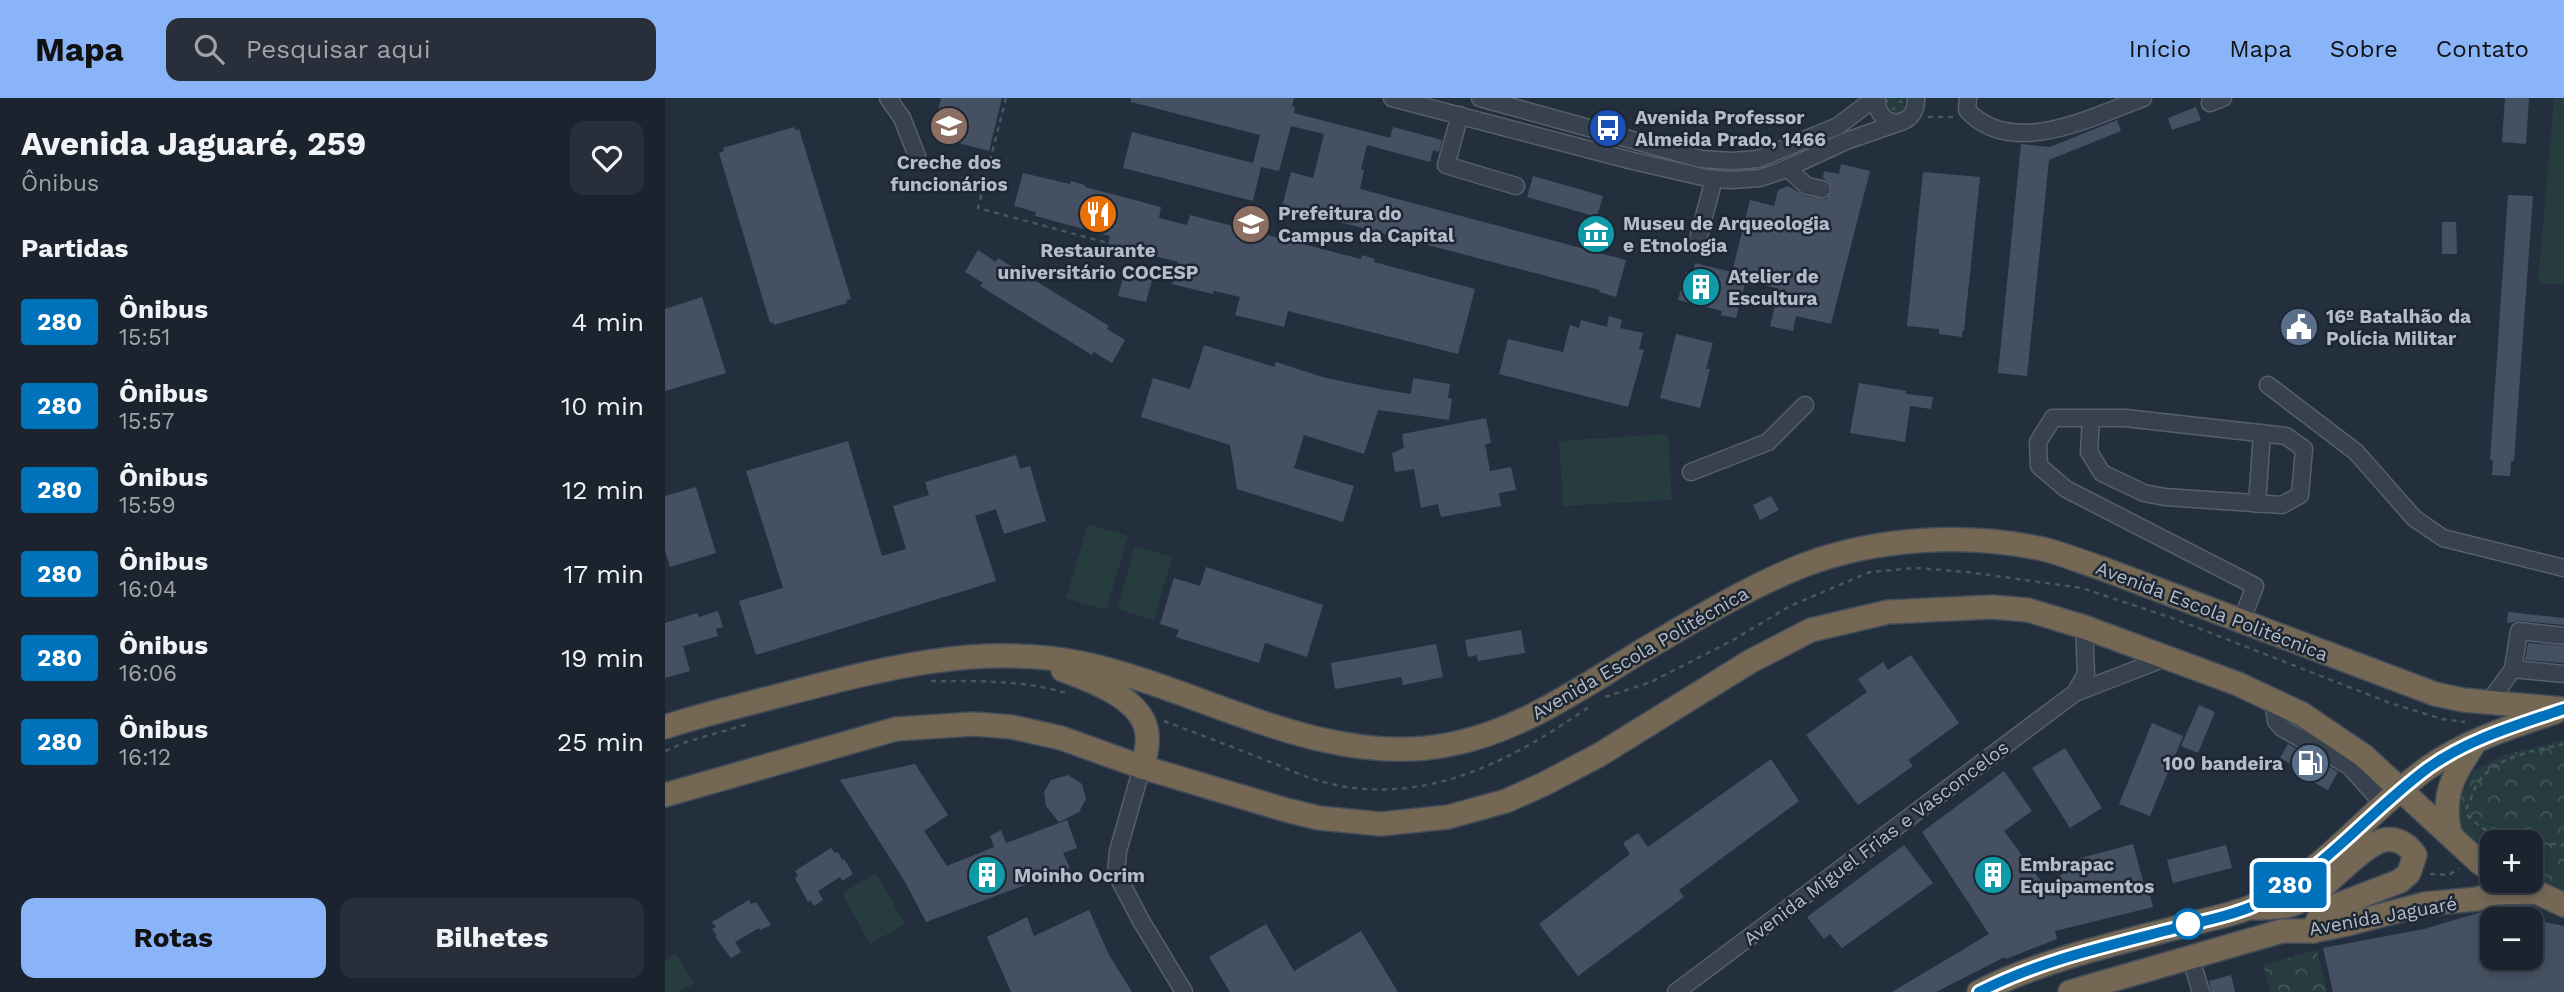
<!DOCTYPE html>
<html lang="pt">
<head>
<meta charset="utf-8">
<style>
  :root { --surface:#1b232e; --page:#282f3a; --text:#f1f3f6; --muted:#a0a4aa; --line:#39404a; --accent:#8ab4f8 }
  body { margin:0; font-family:"Work Sans",sans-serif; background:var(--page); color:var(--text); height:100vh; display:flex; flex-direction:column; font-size:26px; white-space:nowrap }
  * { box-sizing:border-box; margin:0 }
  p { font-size:23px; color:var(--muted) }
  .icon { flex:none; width:38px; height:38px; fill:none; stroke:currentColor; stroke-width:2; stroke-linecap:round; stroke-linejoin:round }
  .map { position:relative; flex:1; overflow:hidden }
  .side { display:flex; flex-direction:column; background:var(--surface); width:665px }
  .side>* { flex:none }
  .badge { padding:0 14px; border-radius:5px; font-size:24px; line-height:46px }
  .buttons { position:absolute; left:1815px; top:732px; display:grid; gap:14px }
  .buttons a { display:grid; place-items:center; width:63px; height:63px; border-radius:14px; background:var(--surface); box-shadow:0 4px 10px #0003,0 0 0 2px var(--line); font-size:35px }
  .map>.badge { position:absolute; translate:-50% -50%; box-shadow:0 0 0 4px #fff }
  h2 { padding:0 21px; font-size:26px; line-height:63px }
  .round { display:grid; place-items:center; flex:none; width:74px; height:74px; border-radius:14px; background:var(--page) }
  .headline { display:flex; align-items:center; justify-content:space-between; height:119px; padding:0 21px }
  h1 { font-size:33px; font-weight:700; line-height:52px }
  .primary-button { display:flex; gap:14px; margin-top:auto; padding:14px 21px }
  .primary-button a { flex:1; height:80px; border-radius:14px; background:var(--accent); color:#111; font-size:28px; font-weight:700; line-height:80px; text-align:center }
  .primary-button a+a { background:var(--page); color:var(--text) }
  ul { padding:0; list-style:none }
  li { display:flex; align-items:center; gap:21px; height:84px; padding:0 21px }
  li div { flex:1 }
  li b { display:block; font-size:26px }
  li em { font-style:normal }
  li .badge { min-width:77px; font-weight:700; text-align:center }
  header { display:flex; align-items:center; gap:42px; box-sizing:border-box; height:98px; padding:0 35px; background:var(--accent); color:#111 }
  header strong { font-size:33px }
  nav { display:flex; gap:38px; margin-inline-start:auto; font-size:24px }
  .search { width:490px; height:63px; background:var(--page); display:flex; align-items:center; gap:18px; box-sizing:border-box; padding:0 24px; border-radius:14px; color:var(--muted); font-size:26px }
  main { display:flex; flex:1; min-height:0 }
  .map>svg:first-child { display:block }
  .grass { fill:url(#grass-dots) }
  .forest { fill:url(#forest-crowns) }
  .garden { fill:#263c3f }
  .building { fill:#455162 }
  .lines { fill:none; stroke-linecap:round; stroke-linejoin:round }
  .minor-casing { stroke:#565f6c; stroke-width:19 }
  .highway-casing { stroke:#434c59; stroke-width:26 }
  .path { stroke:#44595c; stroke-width:2.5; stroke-dasharray:5 5; stroke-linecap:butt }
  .minor { stroke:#38414e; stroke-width:16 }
  .highway { stroke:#746855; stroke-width:23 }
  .line-casing { stroke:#fff; stroke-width:16 }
  .line { stroke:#0072bc; stroke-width:10 }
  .stop-dot { fill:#fff; stroke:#0072bc; stroke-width:3.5 }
  .labels { text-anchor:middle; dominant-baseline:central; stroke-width:5; stroke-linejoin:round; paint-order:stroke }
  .poi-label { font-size:19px; font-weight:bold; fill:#b4bcc9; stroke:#1d2633; text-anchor:start }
  .street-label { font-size:19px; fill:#b4bcc9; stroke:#1d2633 }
</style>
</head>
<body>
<header>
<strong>Mapa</strong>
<div class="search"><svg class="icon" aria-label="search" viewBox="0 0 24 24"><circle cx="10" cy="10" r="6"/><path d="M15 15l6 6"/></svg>Pesquisar aqui</div>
<nav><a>Início</a><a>Mapa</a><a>Sobre</a><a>Contato</a></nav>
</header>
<main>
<section class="side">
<div class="headline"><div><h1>Avenida Jaguaré, 259</h1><p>Ônibus</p></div><a class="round"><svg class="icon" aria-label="heart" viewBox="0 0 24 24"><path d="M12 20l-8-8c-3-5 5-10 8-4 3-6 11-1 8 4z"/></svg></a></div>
<h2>Partidas</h2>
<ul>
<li><span class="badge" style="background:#0072bc;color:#fff">280</span><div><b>Ônibus</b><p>15:51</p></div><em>4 min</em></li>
<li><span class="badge" style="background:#0072bc;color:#fff">280</span><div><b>Ônibus</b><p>15:57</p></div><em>10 min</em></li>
<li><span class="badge" style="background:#0072bc;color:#fff">280</span><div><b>Ônibus</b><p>15:59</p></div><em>12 min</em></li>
<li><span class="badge" style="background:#0072bc;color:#fff">280</span><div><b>Ônibus</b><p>16:04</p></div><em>17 min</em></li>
<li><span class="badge" style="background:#0072bc;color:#fff">280</span><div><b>Ônibus</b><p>16:06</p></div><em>19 min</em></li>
<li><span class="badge" style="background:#0072bc;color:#fff">280</span><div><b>Ônibus</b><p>16:12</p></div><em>25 min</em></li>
</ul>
<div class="primary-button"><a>Rotas</a><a>Bilhetes</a></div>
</section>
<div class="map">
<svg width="1899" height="894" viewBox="0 0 1899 894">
  <defs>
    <pattern id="grass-dots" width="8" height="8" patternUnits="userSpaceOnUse" patternTransform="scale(1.75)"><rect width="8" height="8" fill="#263c3f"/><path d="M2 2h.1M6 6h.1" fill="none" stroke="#435659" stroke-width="1.8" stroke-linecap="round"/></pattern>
    <pattern id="forest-crowns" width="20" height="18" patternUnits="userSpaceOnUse" patternTransform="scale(1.75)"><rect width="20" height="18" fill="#263c3f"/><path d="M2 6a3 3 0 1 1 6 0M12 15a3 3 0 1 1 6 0" fill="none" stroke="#435659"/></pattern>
  </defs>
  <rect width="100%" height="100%" fill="#242f3e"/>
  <polygon class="grass" points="1217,0 1246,0 1246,12 1226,20"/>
  <g class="forest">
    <polygon points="1899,642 1899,794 1863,782 1866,782 1866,744 1827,744 1827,763 1795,733 1790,710 1808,673 1839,657"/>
    <polygon points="1652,852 1662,894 1606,894 1598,867"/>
  </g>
  <g class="garden">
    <polygon points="1889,0 1899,0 1899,187 1873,185"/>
    <polygon points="1003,336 1007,402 898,408 894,343"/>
    <polygon points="423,426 463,438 441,512 401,500"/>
    <polygon points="470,448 507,459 489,522 452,511"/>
    <polygon points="211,775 240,826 205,846 177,795"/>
    <polygon points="11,855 29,885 14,894 0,894 0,862"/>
  </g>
  <g class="building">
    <polygon points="276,0 337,0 324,53 267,38"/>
    <polygon points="466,0 629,0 627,8 630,9 629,15 725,40 728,29 777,42 774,54 768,52 765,64 702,47 696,71 699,72 695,91 961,162 951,199 934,194 935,192 617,109 626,74 648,80 659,36 626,28 614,73 596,69 588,103 458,70 467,34 588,65 595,37 466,4"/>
    <polygon points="1840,0 1864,0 1861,46 1837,44"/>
    <polygon points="1531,9 1536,22 1507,32 1503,20"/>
    <polygon points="1452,22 1456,33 1384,62 1362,278 1333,275 1356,46 1385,49"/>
    <polygon points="129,29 130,32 134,31 186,201 181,202 182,205 109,227 108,224 105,225 54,55 59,53 58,50"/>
    <polygon points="1176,66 1205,73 1166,226 1131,218 1128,233 1105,228 1114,191 1091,185 1090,188 1080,186 1071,220 1056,217 1057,213 1013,202 1021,174 1028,176 1030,165 1067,174 1085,102 1109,108 1113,92 1123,88 1140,98 1161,101 1167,92 1164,84 1158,80 1159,73 1174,76"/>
    <polygon points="1258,74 1315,79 1299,233 1297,233 1297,239 1274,236 1274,231 1242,228"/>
    <polygon points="358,75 405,86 406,83 420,87 420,89 496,109 494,120 522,127 525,117 696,161 697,157 710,161 709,164 810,191 793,256 623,213 619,229 570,217 575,199 549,193 548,196 507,186 513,164 443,146 445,138 370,118 371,114 349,108"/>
    <polygon points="868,78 938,98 932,119 862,99"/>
    <polygon points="1843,97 1868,98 1849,363 1846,363 1845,378 1827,377 1828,363 1825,362"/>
    <polygon points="1777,124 1791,124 1792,156 1777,156"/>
    <polygon points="313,152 331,164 333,160 444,228 442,231 460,242 447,265 429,254 427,257 315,188 318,185 300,174"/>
    <polygon points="459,176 487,182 481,204 453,198"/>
    <polygon points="37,199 61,275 0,293 0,211"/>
    <polygon points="944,218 957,222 955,230 978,235 974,251 979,252 963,309 834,276 843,241 898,254 905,227 914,230 916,222 942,229"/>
    <polygon points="1011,236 1048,245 1041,271 1045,271 1035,310 995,300"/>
    <polygon points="539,247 609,269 611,264 661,280 720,292 746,296 748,280 785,286 783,300 787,301 784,322 713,312 699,356 639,337 629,370 689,388 678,424 572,391 565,347 476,319 488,280 525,291"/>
    <polygon points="1194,285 1241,293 1241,296 1268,299 1266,311 1245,308 1240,344 1185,335"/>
    <polygon points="821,320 826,345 820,346 825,373 846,369 851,392 834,395 836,408 776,419 773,406 756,410 749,371 730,374 727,355 739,350 737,336"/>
    <polygon points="183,343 217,458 241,451 228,408 264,397 260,384 351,357 355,371 365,368 381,423 339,436 331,411 310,418 331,483 91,557 74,503 118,490 81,373"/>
    <polygon points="31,389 51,455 5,469 0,452 0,398"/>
    <polygon points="1106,398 1114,412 1095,422 1088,407"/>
    <polygon points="541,469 658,507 642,559 600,545 594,565 511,539 514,532 495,526 509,480 535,488"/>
    <polygon points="53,513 58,529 51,531 53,538 18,548 25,573 0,580 0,525 32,515 34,519"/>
    <polygon points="1843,514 1899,520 1899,527 1855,523 1842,525"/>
    <polygon points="856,532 860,555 813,563 812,557 803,559 800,542"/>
    <polygon points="1863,545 1899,548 1899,565 1860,562"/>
    <polygon points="771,546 778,579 738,587 736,579 670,591 666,565"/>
    <polygon points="1246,557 1294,625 1243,662 1248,668 1193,707 1141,637 1202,594 1193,581 1218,564 1223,572"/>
    <polygon points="1534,607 1550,614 1533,655 1516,648"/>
    <polygon points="1487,625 1518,638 1485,718 1454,706"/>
    <polygon points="1623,646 1673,674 1663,692 1641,680 1643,676 1615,660"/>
    <polygon points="1400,650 1437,710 1405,730 1367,670"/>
    <polygon points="1106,661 1134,703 1014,792 1019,799 913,878 874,826 965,756 958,745 973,735 983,749"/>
    <polygon points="250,666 283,717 259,733 282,768 329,749 325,738 336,732 341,745 402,722 412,750 398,755 405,770 261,824 239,782 175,682"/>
    <polygon points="1339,673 1367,713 1339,733 1381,790 1416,760 1468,746 1480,790 1483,789 1488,809 1390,833 1392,841 1341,861 1340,859 1271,894 1227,894 1324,836 1257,734"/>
    <polygon points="403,677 417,686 421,701 414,714 394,724 381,708 379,694 386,682"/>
    <polygon points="1239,747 1268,785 1177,850 1165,836 1159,841 1142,819"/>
    <polygon points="1561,747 1567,770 1508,785 1502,762"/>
    <polygon points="166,750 170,755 173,754 177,762 179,761 188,776 177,783 175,779 153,793 158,802 149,808 145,802 143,804 130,780 133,778 130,773"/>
    <polygon points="84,802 86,806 91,804 106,827 95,832 94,830 70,844 76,854 66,860 50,839 52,838 47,831 51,829 47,824"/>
    <polygon points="1827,811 1827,859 1866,859 1866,821 1899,828 1899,894 1668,894 1658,850 1759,831"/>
    <polygon points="424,812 444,857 467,894 346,894 322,839 362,819 369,838"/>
    <polygon points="601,826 629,873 696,833 733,894 565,894 544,859"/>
    <polygon points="1566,877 1570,894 1546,894 1544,883"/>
  </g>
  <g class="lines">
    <defs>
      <g id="minor">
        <polyline points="223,0 237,20 252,58"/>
        <polyline points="727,0 964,62 1042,80 1066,82 1095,80 1116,73 1181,43 1236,24"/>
        <polyline points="815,0 1036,61 1067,63 1093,61 1173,28 1210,0"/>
        <path d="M1212,0C1210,33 1253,32 1251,0"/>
        <path d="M1303,0L1302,12C1347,61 1427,19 1478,0"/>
        <polyline points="1545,5 1558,0"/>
        <polyline points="795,17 781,67 851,88"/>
        <polyline points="1122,70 1142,88 1157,91"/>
        <polyline points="1033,141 1049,81"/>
        <polyline points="1603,287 1691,354 1749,420 1778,440 1899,470"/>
        <polyline points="1426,320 1424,354 1437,375 1479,395 1500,399 1617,407 1635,397 1639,351 1621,338 1460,320 1388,320 1373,344 1374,368 1401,391 1590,488 1576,524"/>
        <polyline points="1026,374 1103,344 1140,307"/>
        <polyline points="1592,406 1597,335"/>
        <polyline points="1848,571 1899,576"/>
        <polyline points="1410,595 1421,576 1419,529"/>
        <polyline points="1608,602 1611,623 1617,630 1684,668 1719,707"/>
        <polyline points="1824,604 1848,571 1854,533 1899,538"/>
        <polyline points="477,669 453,753 451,775 475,821 519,894"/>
        <polyline points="1525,858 1536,894"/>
        <polyline points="1011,894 1410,595 1503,559"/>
      </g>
      <g id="highway">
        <path d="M398,572C425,582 473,599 481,630C484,642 481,657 477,669"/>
        <path d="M0,629C41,615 83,606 124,595C220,570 316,545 416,565C535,590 657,671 782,647C853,634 911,593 972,556C1026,524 1081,490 1139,467C1214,439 1301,435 1378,451C1398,456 1417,464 1436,470L1770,596L1798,602L1899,611"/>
        <polyline points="0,697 231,631 309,626 347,629 396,640 477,669 621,712 654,720 716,726 783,719 841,703 879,686 934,657 1086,563 1146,532 1223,514 1327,509 1363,512 1419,529 1573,586 1637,616 1699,658 1815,765 1827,773"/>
        <path d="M1785,736C1776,698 1788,677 1809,646"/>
        <path d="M1588,810C1603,809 1618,811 1631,805C1663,792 1684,758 1713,744C1728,737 1742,745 1750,757L1744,775L1735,783L1657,813L1648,833"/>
        <path d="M1314,894C1377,862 1446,847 1514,829C1538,822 1564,818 1586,809C1658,778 1702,713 1764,669C1803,642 1846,629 1890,614"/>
        <polyline points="1405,894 1617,833 1648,833 1683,826 1759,806 1812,801 1830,795 1871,794 1899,807"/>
      </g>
    </defs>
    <use href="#minor" class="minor-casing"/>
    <use href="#highway" class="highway-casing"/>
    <g class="path">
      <polyline points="341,0 313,110 443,145"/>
      <polyline points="1263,19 1288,19"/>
      <path d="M266,583C311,583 358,582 401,595"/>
      <polyline points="940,599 986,584 1068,542 1125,508 1205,474 1250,470 1302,474 1417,490 1510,521 1725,605 1777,621 1800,624"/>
      <path d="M499,623C533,636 568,649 603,663C621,670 639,679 658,684C758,710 845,664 925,608"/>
      <polyline points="0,653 21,644 83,626"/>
      <path d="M1801,711C1807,702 1808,690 1815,682C1834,657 1871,653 1899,646"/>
      <path d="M1802,717C1827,739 1831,740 1865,744"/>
      <polyline points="1817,743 1823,735"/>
      <polyline points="1866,744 1899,747"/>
      <polyline points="1765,776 1784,777 1794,770"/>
    </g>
    <use href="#minor" class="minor"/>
    <use href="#highway" class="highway"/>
  </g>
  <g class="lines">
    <defs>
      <path id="line" d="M1314,894C1376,862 1443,848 1511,830C1535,823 1564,819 1588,808C1659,774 1701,716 1763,670C1804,641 1852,627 1899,611"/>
    </defs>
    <use href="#line" class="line-casing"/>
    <use href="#line" class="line"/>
  </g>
  <defs>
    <symbol id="school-disc" viewBox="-11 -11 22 22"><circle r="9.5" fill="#8d6e63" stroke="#1d2633"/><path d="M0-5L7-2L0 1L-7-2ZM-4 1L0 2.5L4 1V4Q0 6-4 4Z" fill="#fff"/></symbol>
    <symbol id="bus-disc" viewBox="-11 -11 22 22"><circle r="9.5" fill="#1a4fb4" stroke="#1d2633"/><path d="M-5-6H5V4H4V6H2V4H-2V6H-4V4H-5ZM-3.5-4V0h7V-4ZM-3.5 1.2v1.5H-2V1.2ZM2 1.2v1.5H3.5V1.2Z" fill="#fff"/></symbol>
    <symbol id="restaurant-disc" viewBox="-11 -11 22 22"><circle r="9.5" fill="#e8710a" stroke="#1d2633"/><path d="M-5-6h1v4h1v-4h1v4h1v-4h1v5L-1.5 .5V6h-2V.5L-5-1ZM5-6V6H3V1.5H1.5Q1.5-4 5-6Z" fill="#fff"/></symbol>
    <symbol id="university-disc" viewBox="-11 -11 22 22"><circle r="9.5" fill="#8d6e63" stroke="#1d2633"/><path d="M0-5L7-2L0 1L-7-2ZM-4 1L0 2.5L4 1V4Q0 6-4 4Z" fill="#fff"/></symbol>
    <symbol id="museum-disc" viewBox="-11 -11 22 22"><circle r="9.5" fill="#0f9aa8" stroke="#1d2633"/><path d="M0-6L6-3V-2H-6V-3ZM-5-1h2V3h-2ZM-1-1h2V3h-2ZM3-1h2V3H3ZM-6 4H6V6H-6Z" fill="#fff"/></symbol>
    <symbol id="building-disc" viewBox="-11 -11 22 22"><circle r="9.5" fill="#0f9aa8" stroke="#1d2633"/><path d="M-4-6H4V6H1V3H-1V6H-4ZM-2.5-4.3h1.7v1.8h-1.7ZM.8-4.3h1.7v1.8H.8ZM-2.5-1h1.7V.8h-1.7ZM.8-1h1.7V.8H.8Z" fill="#fff"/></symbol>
    <symbol id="civic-disc" viewBox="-11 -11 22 22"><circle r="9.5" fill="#5c6f8a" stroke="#1d2633"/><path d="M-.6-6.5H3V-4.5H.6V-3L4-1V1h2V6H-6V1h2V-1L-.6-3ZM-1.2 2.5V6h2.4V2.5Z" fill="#fff"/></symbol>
    <symbol id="fuel-disc" viewBox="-11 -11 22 22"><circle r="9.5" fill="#5c6f8a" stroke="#1d2633"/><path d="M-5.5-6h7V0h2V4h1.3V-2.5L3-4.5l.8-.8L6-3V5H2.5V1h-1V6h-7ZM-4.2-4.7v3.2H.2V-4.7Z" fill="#fff"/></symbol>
  </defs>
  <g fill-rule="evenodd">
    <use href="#school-disc" x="262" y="6" width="44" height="44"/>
    <use href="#bus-disc" x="921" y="8" width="44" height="44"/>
    <use href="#restaurant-disc" x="411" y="94" width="44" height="44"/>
    <use href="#university-disc" x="564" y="104" width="44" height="44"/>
    <use href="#museum-disc" x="909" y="114" width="44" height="44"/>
    <use href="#building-disc" x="1014" y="167" width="44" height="44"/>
    <use href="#civic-disc" x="1612" y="207" width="44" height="44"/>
    <use href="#fuel-disc" x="1623" y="643" width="44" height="44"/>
    <use href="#building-disc" x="300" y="755" width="44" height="44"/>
    <use href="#building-disc" x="1306" y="755" width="44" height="44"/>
  </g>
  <circle class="stop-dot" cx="1523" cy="826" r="14"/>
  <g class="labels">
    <g class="poi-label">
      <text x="970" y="19">Avenida Professor<tspan x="970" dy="22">Almeida Prado, 1466</tspan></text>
      <text x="284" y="64" text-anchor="middle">Creche dos<tspan x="284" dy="22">funcionários</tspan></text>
      <text x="613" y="115">Prefeitura do<tspan x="613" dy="22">Campus da Capital</tspan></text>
      <text x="958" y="125">Museu de Arqueologia<tspan x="958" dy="22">e Etnologia</tspan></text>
      <text x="433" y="152" text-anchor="middle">Restaurante<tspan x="433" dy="22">universitário COCESP</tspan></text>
      <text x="1063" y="178">Atelier de<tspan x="1063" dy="22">Escultura</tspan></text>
      <text x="1661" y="218">16º Batalhão da<tspan x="1661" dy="22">Polícia Militar</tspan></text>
      <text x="1618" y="665" text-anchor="end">100 bandeira</text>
      <text x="1355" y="766">Embrapac<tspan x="1355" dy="22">Equipamentos</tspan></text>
      <text x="349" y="777">Moinho Ocrim</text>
    </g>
    <g class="street-label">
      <text transform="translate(1547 513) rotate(21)">Avenida Escola Politécnica</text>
      <text transform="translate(975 555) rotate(-30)">Avenida Escola Politécnica</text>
      <text transform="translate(1211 745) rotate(-37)">Avenida Miguel Frias e Vasconcelos</text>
      <text transform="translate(1718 818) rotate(-10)">Avenida Jaguaré</text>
    </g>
  </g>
</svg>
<div class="buttons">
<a>+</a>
<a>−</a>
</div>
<b class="badge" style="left:1625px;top:787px;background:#0072bc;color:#fff">280</b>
</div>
</main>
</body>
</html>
